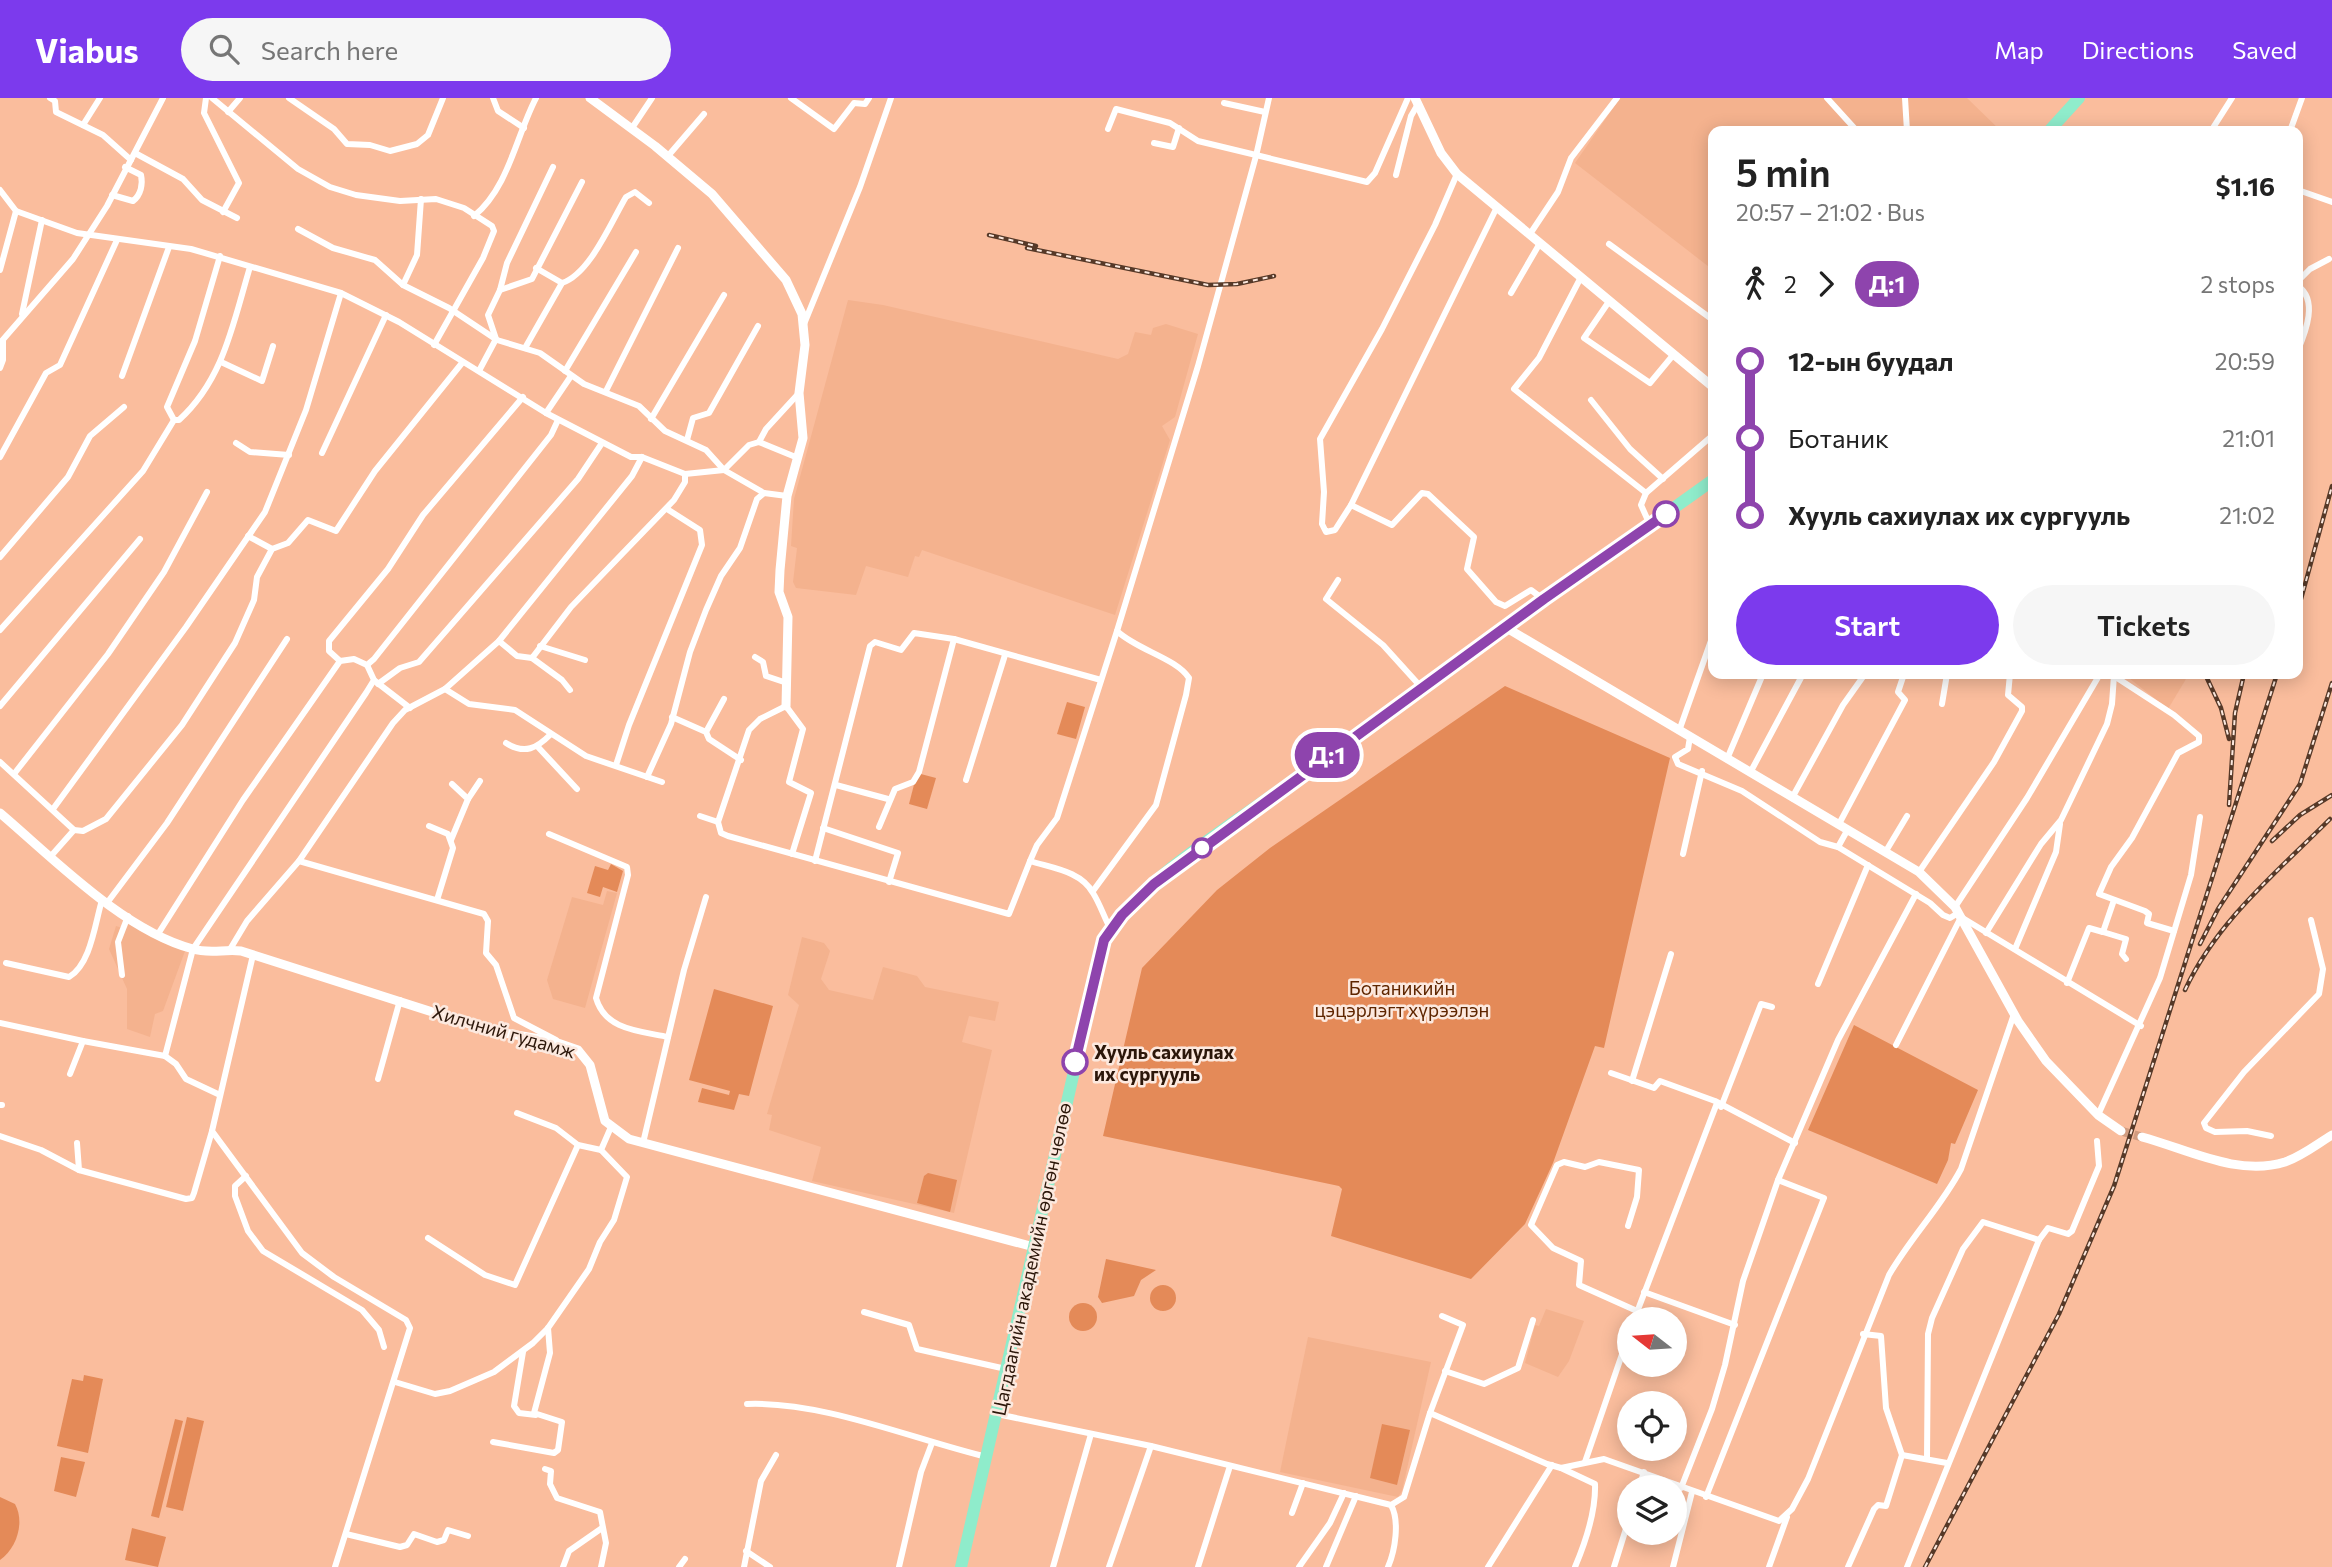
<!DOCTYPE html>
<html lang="en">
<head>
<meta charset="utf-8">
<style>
  :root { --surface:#fff; --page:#f6f6f6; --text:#222; --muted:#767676; --accent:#7c3aed }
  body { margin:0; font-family:Commissioner,sans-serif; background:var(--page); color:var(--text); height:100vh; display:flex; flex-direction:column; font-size:26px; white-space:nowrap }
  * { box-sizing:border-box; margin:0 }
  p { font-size:23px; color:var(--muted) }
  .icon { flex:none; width:38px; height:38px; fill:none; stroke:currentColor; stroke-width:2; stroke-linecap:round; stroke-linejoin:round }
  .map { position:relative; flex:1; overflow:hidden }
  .drawer { position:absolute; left:1708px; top:28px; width:595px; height:553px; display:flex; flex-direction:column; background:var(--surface); border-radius:14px; box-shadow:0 4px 18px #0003 }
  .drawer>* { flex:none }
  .badge { padding:0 14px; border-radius:23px; font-size:24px; line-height:46px }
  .needle { width:46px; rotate:287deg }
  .tools { position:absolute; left:1617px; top:1209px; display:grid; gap:14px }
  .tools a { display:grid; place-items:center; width:70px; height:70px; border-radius:50%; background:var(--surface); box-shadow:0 4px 18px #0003; font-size:35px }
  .map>.badge { position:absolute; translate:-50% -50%; box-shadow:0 0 0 4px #fff }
  .legs { display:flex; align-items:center; gap:10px; height:77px; padding:0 28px; font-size:23px }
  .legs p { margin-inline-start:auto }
  .headline { display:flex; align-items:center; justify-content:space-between; height:119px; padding:0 28px }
  h1 { font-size:38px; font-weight:600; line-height:52px }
  .cta { display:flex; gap:14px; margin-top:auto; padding:14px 28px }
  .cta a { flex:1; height:80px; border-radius:42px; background:var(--accent); color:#fff; font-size:28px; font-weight:600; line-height:80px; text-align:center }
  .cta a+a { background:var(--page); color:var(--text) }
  ul { padding:0 28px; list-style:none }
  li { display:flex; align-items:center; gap:24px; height:77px; font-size:26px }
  li i { display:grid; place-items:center; width:10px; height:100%; margin:0 9px; background:currentColor }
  li i::after { content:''; width:18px; height:18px; margin:-9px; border:5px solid; border-radius:50%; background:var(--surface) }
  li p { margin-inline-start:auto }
  li:first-child i { background:linear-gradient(#0000 50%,currentColor 0) }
  li:last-child i { background:linear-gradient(currentColor 50%,#0000 0) }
  header { display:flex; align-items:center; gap:42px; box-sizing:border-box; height:98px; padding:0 35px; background:var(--accent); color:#fff }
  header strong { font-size:33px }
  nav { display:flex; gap:38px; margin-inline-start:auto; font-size:24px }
  .search { width:490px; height:63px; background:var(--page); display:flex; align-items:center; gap:18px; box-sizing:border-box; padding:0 24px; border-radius:38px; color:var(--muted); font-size:26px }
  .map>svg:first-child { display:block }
  .built { fill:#f4b28e }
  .green { fill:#e48a58 }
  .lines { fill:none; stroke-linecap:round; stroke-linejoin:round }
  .secondary-tunnel { stroke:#d19c80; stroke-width:9; stroke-dasharray:9 4.5; stroke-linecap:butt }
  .street { stroke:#fff; stroke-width:6 }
  .secondary { stroke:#fff; stroke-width:9 }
  .highway { stroke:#8feccb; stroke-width:12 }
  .rail-casing { stroke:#563928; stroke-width:4.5 }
  .rail { stroke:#fce9df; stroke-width:2; stroke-dasharray:5; stroke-linecap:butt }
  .line-1-casing { stroke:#fff; stroke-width:16 }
  .line-1 { stroke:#8e44ad; stroke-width:10 }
  .stop-1-dot { fill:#fff; stroke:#8e44ad; stroke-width:3.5 }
  .labels { text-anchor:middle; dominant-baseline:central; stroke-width:5; stroke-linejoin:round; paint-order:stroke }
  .park-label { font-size:19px; fill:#5f2600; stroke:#fce9df }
  .street-label { font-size:19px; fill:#2c170a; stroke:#fce9df }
  .stop-label { font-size:19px; font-weight:bold; fill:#2c170a; stroke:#fce9df; text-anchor:start }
</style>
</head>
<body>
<header>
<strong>Viabus</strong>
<div class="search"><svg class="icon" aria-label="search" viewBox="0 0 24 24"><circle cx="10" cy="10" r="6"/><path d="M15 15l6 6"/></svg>Search here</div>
<nav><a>Map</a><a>Directions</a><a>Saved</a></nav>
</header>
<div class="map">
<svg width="2332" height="1469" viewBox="0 0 2332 1469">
  <rect width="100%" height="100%" fill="#fabd9d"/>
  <g class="built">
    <polygon points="1620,0 1967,0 2001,33 1713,33 1713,172 1575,65"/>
    <polygon points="848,202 883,207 1118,261 1128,256 1135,234 1151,237 1153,230 1166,226 1198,236 1175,319 1162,328 1170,342 1115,517 922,452 919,459 915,458 908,479 866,468 856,497 796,490 793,484 797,450 791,448 794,401"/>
    <polygon points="2124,576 2189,576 2168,611"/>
    <polygon points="607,793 617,795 585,910 553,901 547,882 572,799 603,807"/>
    <polygon points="129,826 185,853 163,913 155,916 150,939 127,931 127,891 109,851 116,828 126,831"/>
    <polygon points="802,839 824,845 830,853 821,881 829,892 873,902 883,869 917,878 925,889 999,904 995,923 969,918 962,944 992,952 954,1115 812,1083 821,1049 769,1032 772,1017 767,1016 799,907 788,897"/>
    <polygon points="1546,1211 1584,1223 1569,1263 1558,1279 1525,1265 1535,1227 1539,1228"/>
    <polygon points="1308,1239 1431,1264 1402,1393 1398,1399 1280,1374"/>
  </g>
  <g class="green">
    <polygon points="1505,588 1670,660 1604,950 1595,948 1553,1065 1525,1126 1471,1181 1331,1138 1342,1091 1339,1088 1103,1038 1142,870 1217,792 1270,750"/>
    <polygon points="1067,604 1085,609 1076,641 1057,636"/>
    <polygon points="917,675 936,680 927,711 909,706"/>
    <polygon points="611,766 623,773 617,794 603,789 600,799 587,795 595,768 608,772"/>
    <polygon points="714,891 773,908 749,998 739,996 734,1012 698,1004 702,990 729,997 730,993 689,982"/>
    <polygon points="1854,927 1978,992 1955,1046 1951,1045 1948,1062 1937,1086 1808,1032"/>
    <polygon points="928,1075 957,1082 950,1114 917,1105 924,1078"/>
    <polygon points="1106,1161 1156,1172 1141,1182 1134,1198 1102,1205 1098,1199"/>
    <circle cx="1163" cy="1200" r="13"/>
    <circle cx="1083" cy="1219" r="14"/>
    <polygon points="84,1277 103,1281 88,1355 57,1348 72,1281 83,1283"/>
    <polygon points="187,1319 204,1323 183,1413 166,1409"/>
    <polygon points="175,1321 183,1323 159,1420 151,1418"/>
    <polygon points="1382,1326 1410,1332 1397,1387 1370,1380"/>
    <polygon points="61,1359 85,1364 76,1399 54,1393"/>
    <path d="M0,1399L15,1406C25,1424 17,1450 0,1462Z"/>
    <polygon points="132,1430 166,1439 158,1469 125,1462"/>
  </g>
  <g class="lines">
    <polyline class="secondary-tunnel" points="2121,1033 2142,1039"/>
    <g class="street">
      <polyline points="50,0 55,3 56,14 103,37 131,62"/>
      <polyline points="206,0 204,15 239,85 223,114"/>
      <polyline points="212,0 298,71 330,89 356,97 400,103 436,101 464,110 492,128 494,133 483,160 434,247"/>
      <polyline points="289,0 334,31 347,46 370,47 390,53 417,46 428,37 443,0"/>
      <polyline points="493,0 498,13 524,30"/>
      <polyline points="791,0 834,31 854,5 865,6 869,0"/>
      <polyline points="1827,0 1857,33"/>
      <polyline points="1905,0 1907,33"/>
      <polyline points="1224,5 1265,14"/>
      <polyline points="228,14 240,0"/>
      <polyline points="83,27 100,0"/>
      <polyline points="632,30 652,0"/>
      <polyline points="1108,31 1116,11 1170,25 1198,43 1367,84 1375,75 1408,0"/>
      <polyline points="2211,33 2232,0"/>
      <polyline points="2290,33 2302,0"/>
      <polyline points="1154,45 1173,49 1179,30"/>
      <polyline points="135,55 183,81 202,102 237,120"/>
      <polyline points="668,58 704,16"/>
      <polyline points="1457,76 1435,127 1382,231 1320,341 1324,394 1322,426 1326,434 1335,432 1351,407 1497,109"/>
      <polyline points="1396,77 1411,18 1418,6"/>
      <polyline points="0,92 16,113 77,135 191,151 341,195 399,224 546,315 631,359 642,359 685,376 724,372 749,347 759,344 798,360"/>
      <polyline points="2298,92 2332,104"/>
      <path d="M112,97L133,103C141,97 143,86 141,77L125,69"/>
      <path d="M474,118C509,89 516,38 536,0"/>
      <polyline points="298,131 333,150 375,162 403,187 449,210 497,242 540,255 584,286 639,308 665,333 706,352 724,372 764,395"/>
      <polyline points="1530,136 1558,94 1571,60 1617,0"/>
      <polyline points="1609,146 1713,222"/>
      <polyline points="536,170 562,185"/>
      <polyline points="0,172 16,113"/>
      <polyline points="1581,179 1539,260 1514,291 1646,395"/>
      <polyline points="2298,183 2310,171 2329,161"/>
      <polyline points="403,187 417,157 421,101"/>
      <path d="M2298,188C2318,202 2306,233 2298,252"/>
      <polyline points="500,192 532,181 582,84"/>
      <polyline points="1511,195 1540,145"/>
      <polyline points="1610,202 1584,240 1650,285 1674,256"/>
      <polyline points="22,216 42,122"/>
      <polyline points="804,226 860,89 891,0"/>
      <polyline points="0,245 73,161 107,108 163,0"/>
      <path d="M525,250L562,185C590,176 611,124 626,99L635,94L649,105"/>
      <polyline points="221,264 262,283 273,248"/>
      <polyline points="0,270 3,262 3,243"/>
      <polyline points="480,271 496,241 488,217 500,192 507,165 553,69"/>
      <polyline points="565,273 636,154"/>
      <polyline points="122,278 169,149"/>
      <polyline points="606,293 678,150"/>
      <polyline points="1591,302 1630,351 1663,381"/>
      <polyline points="546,315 571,278"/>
      <polyline points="651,321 724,197"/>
      <polyline points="174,322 167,309 195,243 220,158"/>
      <polyline points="687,342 693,320 709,315 758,228"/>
      <polyline points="759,344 766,331 799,295"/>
      <polyline points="236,345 250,354 289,357"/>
      <polyline points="322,355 386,217"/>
      <polyline points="0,359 46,275 60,267 117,142"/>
      <polyline points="1351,407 1392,427 1422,395 1428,396 1474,439 1467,471 1496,504 1505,508 1531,492 1543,501"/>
      <polyline points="1650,427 1641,407 1646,395 1713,337"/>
      <polyline points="248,438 272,451"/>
      <polyline points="0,459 68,379 90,338 124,309"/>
      <polyline points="1338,482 1326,501 1383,547 1421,589"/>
      <path d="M0,532L143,373L174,322H179C224,281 233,225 250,169"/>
      <polyline points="499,543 517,558 532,560 571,509 674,402 685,384 685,376"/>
      <polyline points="540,548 585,562"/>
      <polyline points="755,559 763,564 766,578 787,585"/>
      <polyline points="532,560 562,582 570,592"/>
      <polyline points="340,563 329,553 329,543 388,471 423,417 523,299"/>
      <polyline points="2111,576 2174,617 2199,638 2199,644 2178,655 2132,740 2111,769 2099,796 2145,813 2149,816 2147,825 2174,833"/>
      <polyline points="375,583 410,610"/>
      <polyline points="378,586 400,570 419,564 578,381 602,345"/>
      <polyline points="445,591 469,606 515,612 586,658 662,684"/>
      <polyline points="1942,606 1947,576"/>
      <polyline points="0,608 140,441"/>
      <polyline points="672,619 706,634 709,641 741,662"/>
      <polyline points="1679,633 1713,537"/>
      <polyline points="706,634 724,601"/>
      <polyline points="1690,639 1688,651 1675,659 1678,666 1742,693 1820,744 1838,749 1930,805 1943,817 1950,820 1958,815"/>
      <path d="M506,645C525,657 537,650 551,636"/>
      <polyline points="538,649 577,691"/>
      <polyline points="1727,661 1763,576"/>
      <polyline points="0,664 74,732 83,733 106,721 182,627 235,545 254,502 257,479 272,451 288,445 308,422 336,433 375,373 462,265"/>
      <polyline points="616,667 629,627 702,447 700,432 667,411"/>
      <polyline points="1750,675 1803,576"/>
      <polyline points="14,676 108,556 164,474 207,394"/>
      <polyline points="647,679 671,626 690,554 706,512 721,478 740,450 757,401 764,395 787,398"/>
      <polyline points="966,682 1005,557"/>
      <polyline points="836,687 888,701"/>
      <polyline points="1792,700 1843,607 1865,576"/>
      <polyline points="468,701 480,683"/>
      <polyline points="53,711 186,529 265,414 306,312 341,195"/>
      <polyline points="700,718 718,724 749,632 760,621 786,608 803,631 789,684 811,695 792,756"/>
      <path d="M718,724L721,735L728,738L1009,816L1030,763C1052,770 1081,773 1093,795C1100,806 1104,819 1110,830"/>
      <polyline points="1839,726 1905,602 1898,594 1904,576"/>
      <polyline points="429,728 448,736 453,750 437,802"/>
      <polyline points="879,729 895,691 913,684 919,674 954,541"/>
      <polyline points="823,730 898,755 889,784"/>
      <path d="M549,736L627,769L628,777L596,900C605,932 639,933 668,939"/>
      <polyline points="451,742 468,701 452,686"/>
      <polyline points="1838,749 1848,731"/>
      <polyline points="1886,753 1907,718"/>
      <polyline points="1683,756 1702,673"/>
      <polyline points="51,758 74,732"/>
      <polyline points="299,763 484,816 488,823 486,855 496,867 514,920 556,942"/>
      <polyline points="815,763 870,548 875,544 901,552 914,535 954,541 1101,582"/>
      <polyline points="1030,763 1037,747 1057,720 1117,533"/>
      <polyline points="1919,774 1994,664 2022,613 2022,609 2008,597 2010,576"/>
      <path d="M1093,793L1156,707L1186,597L1189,580C1176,560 1137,552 1117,533L1198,268L1256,58L1269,0"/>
      <polyline points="107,805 167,725 287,541"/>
      <polyline points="1955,809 2027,700 2100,576"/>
      <polyline points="2103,834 2126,841 2122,856 2126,861"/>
      <polyline points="1986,835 2041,746 2061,722 2107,626 2112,606 2114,577"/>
      <polyline points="158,836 243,702 340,563 354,561 367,567 374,561 551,337 558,322"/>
      <polyline points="2015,851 2056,754 2060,726"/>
      <polyline points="229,853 247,823 299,763 393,625 405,612 445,591 499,543 632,378 642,359"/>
      <polyline points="253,857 212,1033 302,1155 334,1179 406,1222 410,1230 335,1469"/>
      <path d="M6,865L69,879C91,866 95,825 102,802"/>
      <polyline points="122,877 118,844 128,818"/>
      <polyline points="2067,885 2089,830 2103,834 2114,802"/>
      <polyline points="1818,886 1868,767"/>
      <polyline points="0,925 83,943"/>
      <polyline points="1896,947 1961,819 2141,928"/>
      <polyline points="165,958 176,966 186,981 220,997"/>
      <polyline points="1611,975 1654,990 1660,983 1715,1003 1795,1045"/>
      <polyline points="70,976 83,943 165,958 193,851 366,595 374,582 367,567"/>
      <polyline points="378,981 400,902"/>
      <polyline points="1632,983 1671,856"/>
      <polyline points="0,1007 2,1007"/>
      <polyline points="1721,1009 1761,906 1772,909"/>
      <polyline points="517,1015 556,1030 578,1047 601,1052"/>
      <polyline points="2098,1017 2160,880 2191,777 2200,719"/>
      <polyline points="0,1038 41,1052 79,1072"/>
      <polyline points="2271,1038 2247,1033 2215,1034 2206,1030 2204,1025 2244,974 2319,896 2323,871 2311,822"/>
      <polyline points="77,1045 79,1072 186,1101 192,1100 194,1095 212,1033"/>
      <polyline points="643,1045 684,872 706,799"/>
      <polyline points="246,1078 235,1088 235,1098 248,1133 263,1153 362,1212 379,1232 384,1249"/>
      <polyline points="1628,1128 1637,1099 1639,1072 1599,1064 1585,1069 1564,1064 1557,1067 1531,1127 1553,1150 1581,1163 1579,1187 1637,1213"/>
      <polyline points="428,1140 485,1177 515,1187 578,1047"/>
      <polyline points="1644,1194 1735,1227"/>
      <polyline points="864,1214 909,1227 917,1251 1006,1271"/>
      <polyline points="1634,1222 1717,1005"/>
      <polyline points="523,1254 514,1308 519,1315 536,1317"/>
      <polyline points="1445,1273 1484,1286 1518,1270 1533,1222"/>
      <polyline points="395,1284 435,1296 450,1293 494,1274 533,1245 548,1230 589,1171 600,1144 614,1122 627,1079 601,1052 611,1029"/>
      <path d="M747,1306C823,1303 912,1341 987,1359"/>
      <polyline points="1430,1315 1463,1227 1442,1218"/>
      <path d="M997,1316L1151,1348L1391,1407L1404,1399L1430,1315L1547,1366L1561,1370L1604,1361L1779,1423L1792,1411L1808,1381L1889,1177C1911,1139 1941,1109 1961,1071L2014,916"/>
      <polyline points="493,1344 554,1355 558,1352 562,1324 534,1315 550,1255 548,1230"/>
      <polyline points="1902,1357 1947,1365"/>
      <polyline points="1927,1361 1928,1236 1932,1220 1963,1151 1983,1124 2039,1142"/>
      <polyline points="1585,1364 1629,1236"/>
      <path d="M1561,1370L1595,1386C1596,1414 1586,1443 1575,1469"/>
      <polyline points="545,1371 551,1373 550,1386 557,1400 600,1414 606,1445 601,1469"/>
      <polyline points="1639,1390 1644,1374"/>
      <polyline points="1681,1390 1712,1311 1725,1267 1743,1183 1778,1082 1838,942 1916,796"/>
      <polyline points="1706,1399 1824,1100 1778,1082"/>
      <polyline points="1292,1415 1303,1385"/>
      <polyline points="346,1436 400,1449 407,1447 414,1436 437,1444 444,1442 448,1432 468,1438"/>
      <polyline points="746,1453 770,1469"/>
      <polyline points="563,1469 569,1453 602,1430"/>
      <polyline points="679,1469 685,1461"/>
      <polyline points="744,1469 761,1383 776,1357"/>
      <polyline points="899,1469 921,1374 932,1345"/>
      <polyline points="1053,1469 1091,1336"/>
      <polyline points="1109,1469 1151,1348"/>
      <polyline points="1198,1469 1230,1368"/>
      <polyline points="1299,1469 1330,1425 1344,1395"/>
      <polyline points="1326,1469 1356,1398"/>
      <path d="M1388,1469C1395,1453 1400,1423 1391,1407"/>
      <polyline points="1488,1469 1552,1367"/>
      <polyline points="1614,1469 1629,1421"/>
      <polyline points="1673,1469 1692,1394"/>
      <polyline points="1769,1469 1787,1419"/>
      <polyline points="1848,1469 1874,1411 1878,1407 1886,1408 1902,1357 1886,1310 1881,1238 1863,1236"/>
      <polyline points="1907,1469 2039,1142 2048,1130 2068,1136 2072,1133 2099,1068 2097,1043"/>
    </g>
    <g class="secondary">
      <polyline points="590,0 655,48 712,96 786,182 802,216 805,247 799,295 803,340 787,398 780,472 779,494 788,519 786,608"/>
      <polyline points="1415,0 1441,55 1457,76 1713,289"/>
      <polyline points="1505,529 1919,774 1955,809 2018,923 2046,963 2098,1017 2121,1033"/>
      <path d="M0,715C53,760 124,833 193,851C209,856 225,851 241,853L492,933L552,943L578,952L590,967L605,1023L629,1041L1034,1149"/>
      <path d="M2142,1039C2187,1051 2238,1079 2285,1064C2302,1058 2317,1046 2332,1037"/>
    </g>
    <g class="highway">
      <polyline points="2049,33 2079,0"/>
      <path d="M961,1469L1104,842C1133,787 1229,729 1281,691C1424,587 1569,485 1713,382"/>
    </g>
    <defs>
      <g id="rail">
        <polyline points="989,137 1036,148"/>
        <polyline points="1027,150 1208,187 1237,186 1274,178"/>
        <polyline points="2298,512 2332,388"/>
        <polyline points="2205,576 2221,610 2229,641"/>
        <polyline points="2229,707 2235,615 2244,576"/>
        <polyline points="2272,743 2300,717 2332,697"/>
        <polyline points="2200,846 2218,811 2300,686 2332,585"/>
        <path d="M2185,892C2217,823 2277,774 2330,721"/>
        <polyline points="1925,1469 2059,1216 2114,1088 2277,576"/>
      </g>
    </defs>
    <use href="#rail" class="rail-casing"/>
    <use href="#rail" class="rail"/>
  </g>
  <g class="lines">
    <defs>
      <polyline id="line-1" points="1075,964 1104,842 1122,817 1154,786 1544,501 1666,416"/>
    </defs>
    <use href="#line-1" class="line-1-casing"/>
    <use href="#line-1" class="line-1"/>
  </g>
  <g class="stop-1-dot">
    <circle cx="1666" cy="416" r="12"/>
    <circle cx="1202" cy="750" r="9"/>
    <circle cx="1075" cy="964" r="12"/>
  </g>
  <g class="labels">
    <g class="park-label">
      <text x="1402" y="889">Ботаникийн<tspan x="1402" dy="22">цэцэрлэгт хүрээлэн</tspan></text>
    </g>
    <g class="street-label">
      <text transform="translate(504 933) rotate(16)">Хилчний гудамж</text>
      <text transform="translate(1031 1161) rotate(-78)">Цагдаагийн академийн өргөн чөлөө</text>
    </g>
    <g class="stop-label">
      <text x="1094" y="953">Хууль сахиулах<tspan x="1094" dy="22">их сургууль</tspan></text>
    </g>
  </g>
</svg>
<div class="tools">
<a><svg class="needle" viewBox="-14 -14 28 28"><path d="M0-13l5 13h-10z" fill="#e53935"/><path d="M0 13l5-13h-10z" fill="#767676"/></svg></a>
<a><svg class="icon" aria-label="locate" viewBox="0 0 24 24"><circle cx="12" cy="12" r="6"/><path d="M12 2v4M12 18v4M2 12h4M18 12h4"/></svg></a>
<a><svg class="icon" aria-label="layers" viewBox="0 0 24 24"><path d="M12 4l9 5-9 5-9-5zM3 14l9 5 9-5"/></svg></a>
</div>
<b class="badge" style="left:1327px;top:657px;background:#8e44ad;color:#fff">Д:1</b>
<section class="drawer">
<div class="headline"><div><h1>5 min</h1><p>20:57 – 21:02 · Bus</p></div><b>$1.16</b></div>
<div class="legs"><svg class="icon" aria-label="walk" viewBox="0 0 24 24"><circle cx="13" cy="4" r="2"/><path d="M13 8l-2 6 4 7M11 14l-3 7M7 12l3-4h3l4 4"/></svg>2<svg class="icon" aria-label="forward" viewBox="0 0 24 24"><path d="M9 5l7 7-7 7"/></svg><b class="badge" style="background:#8e44ad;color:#fff">Д:1</b><p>2 stops</p></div>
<ul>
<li><i style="color:#8e44ad"></i><b>12-ын буудал</b><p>20:59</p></li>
<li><i style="color:#8e44ad"></i><span>Ботаник</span><p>21:01</p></li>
<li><i style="color:#8e44ad"></i><b>Хууль сахиулах их сургууль</b><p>21:02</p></li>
</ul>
<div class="cta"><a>Start</a><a>Tickets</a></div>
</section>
</div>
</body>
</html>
